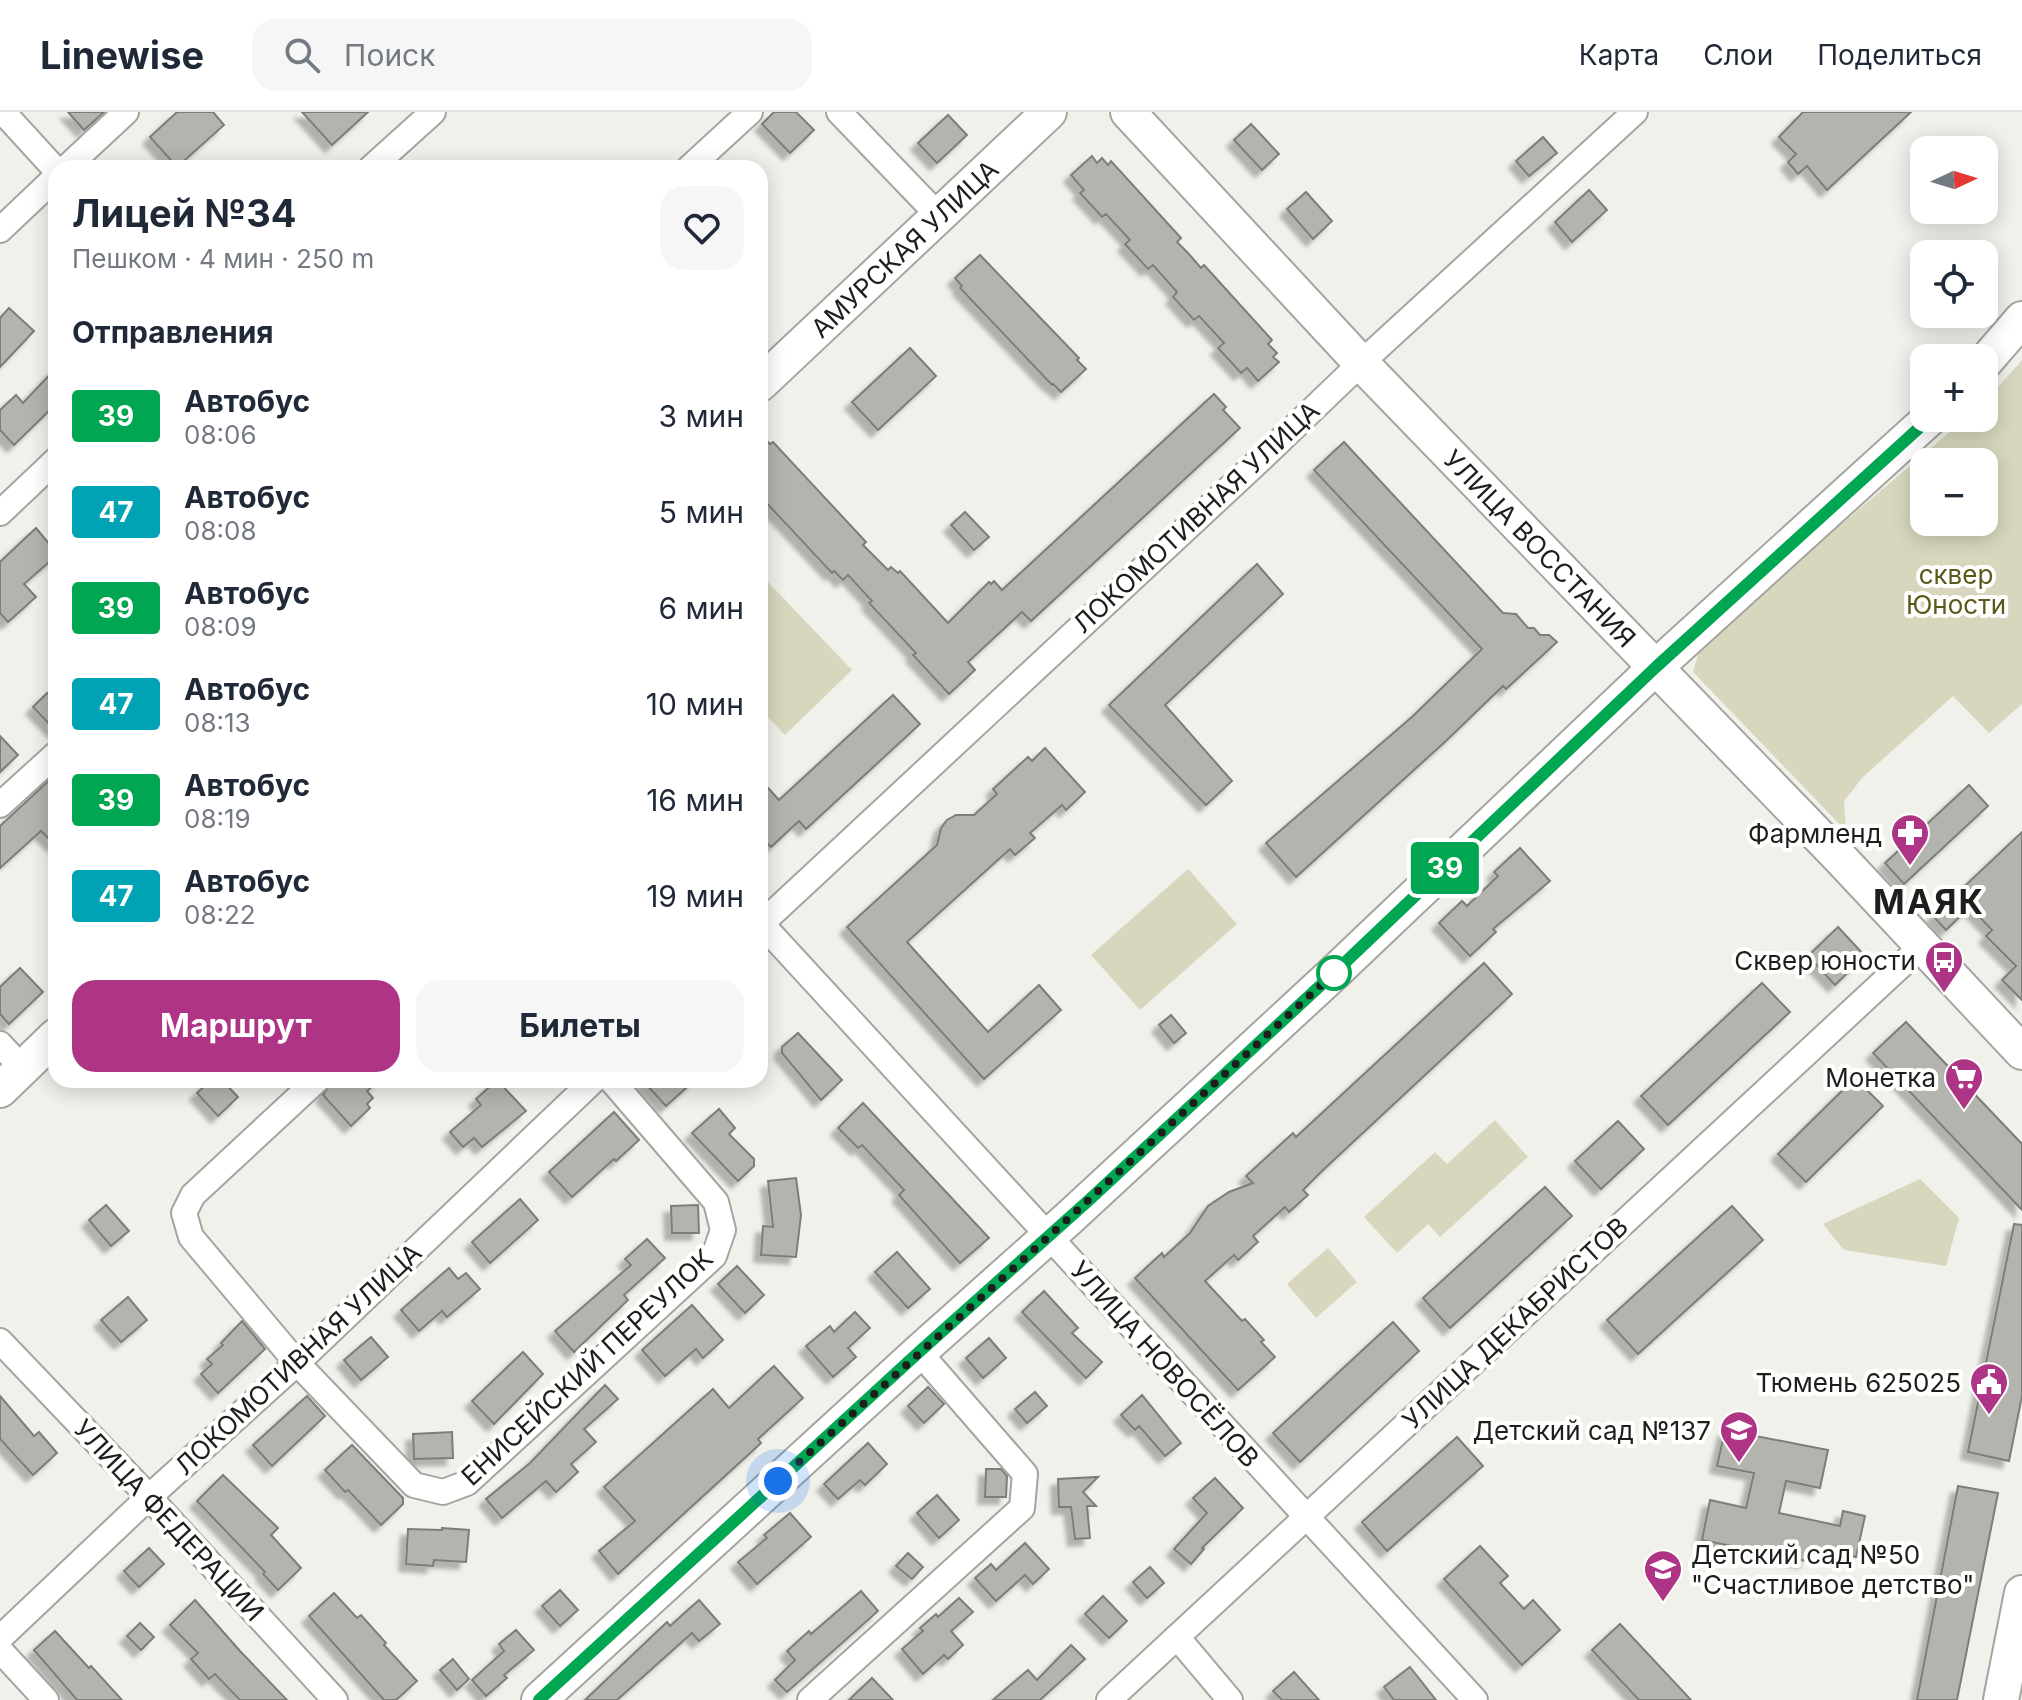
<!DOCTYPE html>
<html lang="ru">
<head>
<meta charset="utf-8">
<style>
  :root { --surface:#fff; --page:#f6f6f7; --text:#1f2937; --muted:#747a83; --line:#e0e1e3; --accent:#ae3486 }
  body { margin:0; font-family:Inter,sans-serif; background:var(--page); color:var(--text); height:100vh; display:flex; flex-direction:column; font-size:30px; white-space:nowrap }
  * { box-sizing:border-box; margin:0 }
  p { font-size:26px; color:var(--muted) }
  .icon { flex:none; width:44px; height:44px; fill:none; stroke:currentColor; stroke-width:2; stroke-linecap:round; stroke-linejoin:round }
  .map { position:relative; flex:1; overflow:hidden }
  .details { position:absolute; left:48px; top:48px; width:720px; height:928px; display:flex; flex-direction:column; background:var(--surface); border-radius:24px; box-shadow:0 4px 20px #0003 }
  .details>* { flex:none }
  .badge { padding:0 16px; border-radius:6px; font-size:28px; line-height:52px }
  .needle { width:52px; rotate:86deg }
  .buttons { position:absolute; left:1910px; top:24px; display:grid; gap:16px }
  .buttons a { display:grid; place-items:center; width:88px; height:88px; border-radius:16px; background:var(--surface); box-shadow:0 4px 20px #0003; font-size:40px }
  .you { position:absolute; width:40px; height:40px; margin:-20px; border:6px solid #fff; border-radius:50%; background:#1a73e8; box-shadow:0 0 0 12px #1a73e833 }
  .map>.badge { position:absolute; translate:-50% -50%; box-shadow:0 0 0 4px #fff }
  h2 { padding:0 24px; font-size:30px; line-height:72px }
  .round { display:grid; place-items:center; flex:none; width:84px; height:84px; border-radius:24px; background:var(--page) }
  .summary { display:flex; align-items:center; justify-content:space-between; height:136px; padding:0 24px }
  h1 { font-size:38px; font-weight:700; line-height:60px }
  .cta { display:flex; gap:16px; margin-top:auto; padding:16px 24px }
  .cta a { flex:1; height:92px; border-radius:24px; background:var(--accent); color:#fff; font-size:32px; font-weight:700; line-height:92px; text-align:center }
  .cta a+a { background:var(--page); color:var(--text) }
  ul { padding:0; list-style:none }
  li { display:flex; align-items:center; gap:24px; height:96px; padding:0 24px }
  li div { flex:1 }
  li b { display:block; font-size:30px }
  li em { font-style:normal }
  li .badge { min-width:88px; font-weight:700; text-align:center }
  header { display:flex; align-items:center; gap:48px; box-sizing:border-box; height:112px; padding:0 40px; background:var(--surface); border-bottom:2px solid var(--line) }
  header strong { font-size:38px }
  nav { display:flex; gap:44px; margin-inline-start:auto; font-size:28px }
  .search { width:560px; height:72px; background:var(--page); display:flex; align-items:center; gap:20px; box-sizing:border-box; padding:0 28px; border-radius:24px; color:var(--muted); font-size:30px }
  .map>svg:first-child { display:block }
  .green { fill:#d8d7be; fill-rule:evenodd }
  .building { fill:#b4b4af; stroke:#7d7d79; stroke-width:2; filter:url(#shadow) }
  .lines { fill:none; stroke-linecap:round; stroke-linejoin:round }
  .street-casing { stroke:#a5a5a0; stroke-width:28 }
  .secondary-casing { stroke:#a5a5a0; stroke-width:38 }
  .street { stroke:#fff; stroke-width:24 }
  .secondary { stroke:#fff; stroke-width:34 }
  .line-casing { stroke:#fff; stroke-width:18 }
  .line { stroke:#00a651; stroke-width:12 }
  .walk { stroke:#1e1e1c; stroke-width:8; stroke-dasharray:0 14.4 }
  .stop-dot { fill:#fff; stroke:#00a651; stroke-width:4 }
  .labels { text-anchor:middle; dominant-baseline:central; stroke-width:8; stroke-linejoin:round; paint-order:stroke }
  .street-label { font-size:26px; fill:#1e1e1c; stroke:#fffffe }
  .park-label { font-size:26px; fill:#5b581a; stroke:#fffffe }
  .poi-label { font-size:26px; fill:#1e1e1c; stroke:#fffffe; text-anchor:end }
  .district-label { font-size:34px; font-weight:bold; letter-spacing:2px; fill:#1e1e1c; stroke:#fffffe }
</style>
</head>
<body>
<header>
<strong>Linewise</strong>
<div class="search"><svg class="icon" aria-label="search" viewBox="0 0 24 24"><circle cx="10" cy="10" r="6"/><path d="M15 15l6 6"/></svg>Поиск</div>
<nav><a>Карта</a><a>Слои</a><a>Поделиться</a></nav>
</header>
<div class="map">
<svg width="2022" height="1588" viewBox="0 0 2022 1588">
  <defs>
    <filter id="shadow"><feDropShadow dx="-7" dy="7" stdDeviation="2" flood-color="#0004"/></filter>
  </defs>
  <rect width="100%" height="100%" fill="#f1f1ec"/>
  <g class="green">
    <path d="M2022,248V592L1989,621L1953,584L1863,665L1844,689L1846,719L1693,560L1701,532L1966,306H1984V291ZM1924,350H1984V410H1924Z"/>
    <polygon points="767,469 852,558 785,623 760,597 760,476"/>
    <polygon points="1188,757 1237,812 1140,898 1091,843"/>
    <polygon points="1495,1008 1528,1045 1440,1125 1428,1112 1397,1141 1364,1105 1435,1040 1447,1052"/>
    <polygon points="1920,1067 1959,1106 1946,1154 1844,1138 1823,1112"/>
    <polygon points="1328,1136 1357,1170 1316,1206 1287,1172"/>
  </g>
  <g class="building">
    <polygon points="68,0 104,0 84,18"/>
    <polygon points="177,0 213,0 224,13 177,55 150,25"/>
    <polygon points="302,0 368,0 332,33"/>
    <polygon points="774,0 796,0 814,18 790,41 762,12"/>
    <polygon points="1803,0 1911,0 1827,78 1807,54 1798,62 1788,50 1796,42 1779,25"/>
    <polygon points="948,3 967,23 937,51 918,31"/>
    <polygon points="1251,12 1279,42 1262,58 1234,28"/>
    <polygon points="1543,25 1557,41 1529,64 1516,49"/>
    <polygon points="1092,44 1097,51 1102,46 1108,53 1111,49 1181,126 1177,130 1188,141 1201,156 1204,153 1272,228 1268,232 1277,241 1273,245 1279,250 1258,269 1247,256 1241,261 1218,236 1224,231 1199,204 1194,208 1173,185 1177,180 1153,153 1148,157 1125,132 1130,128 1106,102 1102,105 1080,81 1084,78 1071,63"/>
    <polygon points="1589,78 1607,98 1572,130 1555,110"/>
    <polygon points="1306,80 1332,109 1313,127 1287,97"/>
    <polygon points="980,143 1079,246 1077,248 1086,257 1061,280 1053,272 1052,273 960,176 962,174 955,166"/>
    <polygon points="9,196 34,219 0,255 0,206"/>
    <polygon points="910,236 936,264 878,318 852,290"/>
    <polygon points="56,256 56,292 14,333 0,318 0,298 16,283 23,291"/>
    <polygon points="1214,282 1226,295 1223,298 1240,316 1031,509 1022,500 968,550 975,558 949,582 913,543 916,541 869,491 872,489 848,463 843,468 834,459 832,461 760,384 760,322 770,332 773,330 866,430 863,433 888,458 891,455 898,461 900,459 948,511 989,470 991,472 994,469 1002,478"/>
    <polygon points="1344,330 1503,501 1516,502 1528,516 1534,516 1540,523 1549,523 1557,530 1506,577 1503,574 1447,628 1296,765 1266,731 1413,604 1482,537 1314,358"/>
    <polygon points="965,400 989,425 974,438 951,413"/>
    <polygon points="36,416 56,440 56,444 24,472 36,485 8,510 0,501 0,450"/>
    <polygon points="1257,452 1283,482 1165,593 1232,669 1206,693 1109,593"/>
    <polygon points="47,581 56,590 56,619 33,595"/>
    <polygon points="893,583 920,612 806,717 799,709 771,735 760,724 760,667 779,688"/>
    <polygon points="0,624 18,643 0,660"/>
    <polygon points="1045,636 1085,680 1066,698 1062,693 1030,721 1035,726 1015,743 1010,737 907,830 988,920 1039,873 1061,898 984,967 847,815 937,733 941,716 947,708 956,703 974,703 997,682 993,677 1028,645 1032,649"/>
    <polygon points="56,662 56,734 41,719 0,756 0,714"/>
    <polygon points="1969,673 1988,694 1904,772 1885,751"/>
    <polygon points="2022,720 2022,888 2002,868 2016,854 1986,824 1992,818 1970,795 1946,818 1933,804"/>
    <polygon points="1520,736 1550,769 1493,817 1496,820 1470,844 1439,811 1462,789 1467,794 1498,764 1494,760"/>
    <polygon points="1838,815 1865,844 1835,873 1808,844"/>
    <polygon points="1484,851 1512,882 1322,1059 1303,1078 1308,1083 1289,1100 1285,1095 1253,1124 1258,1130 1238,1148 1234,1143 1205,1169 1242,1209 1245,1207 1264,1228 1261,1230 1275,1245 1238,1278 1135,1166 1162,1141 1164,1145 1190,1121 1208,1094 1229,1080 1253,1071 1246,1064 1293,1021 1296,1025"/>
    <polygon points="20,856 43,880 9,912 0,902 0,875"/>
    <polygon points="1762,871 1790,900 1668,1013 1641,984"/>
    <polygon points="1171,903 1186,921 1174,931 1159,913"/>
    <polygon points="1906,910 2022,1032 2022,1098 1873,941"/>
    <polygon points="798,921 842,968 821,988 782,941 782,935"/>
    <polygon points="1855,966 1883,994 1806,1070 1778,1042"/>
    <polygon points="211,968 222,968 238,985 218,1004 197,981"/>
    <polygon points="333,968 379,968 367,979 373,986 367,992 370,996 351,1014 323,983"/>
    <polygon points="497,968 526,999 482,1035 474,1026 463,1035 450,1020 481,993 476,987"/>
    <polygon points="642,968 695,968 666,994"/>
    <polygon points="863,991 989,1126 960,1151 899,1083 904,1078 862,1033 858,1036 838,1016"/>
    <polygon points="719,997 735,1016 729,1022 754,1047 754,1054 738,1069 692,1021"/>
    <polygon points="614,1000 639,1028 616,1049 614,1047 572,1085 549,1060"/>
    <polygon points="1618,1009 1644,1037 1601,1077 1575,1049"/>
    <polygon points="796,1066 801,1103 796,1145 761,1143 763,1114 773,1115 768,1069"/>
    <polygon points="1545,1075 1572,1104 1450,1216 1423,1186"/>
    <polygon points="520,1087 538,1108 490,1151 472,1130"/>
    <polygon points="106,1093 129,1119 111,1134 89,1108"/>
    <polygon points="698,1093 699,1121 672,1121 671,1094"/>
    <polygon points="1732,1094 1763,1128 1638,1242 1607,1208"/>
    <polygon points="2014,1112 2022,1113 2022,1284 2009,1349 1968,1340"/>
    <polygon points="647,1127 665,1146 624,1183 628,1188 574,1240 555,1219 631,1153 625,1147"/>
    <polygon points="897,1140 930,1177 908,1196 875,1160"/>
    <polygon points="737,1154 764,1183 745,1201 718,1172"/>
    <polygon points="449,1156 458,1167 466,1161 480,1177 447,1205 442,1199 419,1219 401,1198"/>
    <polygon points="1044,1179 1078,1216 1072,1221 1102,1250 1086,1266 1022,1200"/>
    <polygon points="128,1185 147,1208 121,1230 101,1208"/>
    <polygon points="692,1193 723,1228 703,1246 696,1237 665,1264 642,1238"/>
    <polygon points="855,1200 870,1216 848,1236 856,1245 833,1265 806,1234 830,1214 834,1220"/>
    <polygon points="242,1209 265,1237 218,1281 201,1262 212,1252 207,1247 223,1233 221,1231"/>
    <polygon points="1393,1210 1419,1239 1300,1350 1273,1321"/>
    <polygon points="371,1225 388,1245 361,1268 344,1248"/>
    <polygon points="989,1226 1006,1246 983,1266 966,1246"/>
    <polygon points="523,1240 543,1262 494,1312 472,1289"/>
    <polygon points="774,1254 803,1286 758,1327 761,1331 618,1462 599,1439 635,1409 604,1375 713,1277 729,1296"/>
    <polygon points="605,1273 618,1287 584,1317 596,1330 571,1352 578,1360 556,1380 546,1369 502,1406 486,1387 530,1351"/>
    <polygon points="928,1275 944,1292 924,1311 908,1294"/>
    <polygon points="1035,1280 1047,1294 1027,1311 1015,1297"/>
    <polygon points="1142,1283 1181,1331 1165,1344 1139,1314 1135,1318 1121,1303"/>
    <polygon points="0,1284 34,1324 39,1320 57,1341 33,1363 0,1327"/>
    <polygon points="307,1284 325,1304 272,1354 253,1333"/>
    <polygon points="1725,1318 1828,1338 1820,1376 1786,1369 1779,1401 1840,1414 1843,1399 1865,1404 1856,1445 1809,1435 1806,1449 1702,1428 1710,1388 1746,1396 1754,1361 1717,1354"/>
    <polygon points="452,1320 453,1346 414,1347 413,1322"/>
    <polygon points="1457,1325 1483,1354 1387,1439 1362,1410"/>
    <polygon points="868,1331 887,1352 865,1373 860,1368 838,1387 824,1372"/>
    <polygon points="352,1333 403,1386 403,1392 381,1413 348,1378 345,1380 325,1358"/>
    <polygon points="986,1357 1001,1357 1007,1364 1006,1385 985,1385"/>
    <polygon points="223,1363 278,1416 271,1423 301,1456 278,1478 263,1462 265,1460 197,1389"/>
    <polygon points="1098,1365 1083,1380 1096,1394 1087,1394 1090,1426 1075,1427 1071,1395 1059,1395 1058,1367"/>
    <polygon points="1215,1366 1243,1396 1202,1436 1204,1437 1191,1452 1174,1437 1207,1401 1193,1386"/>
    <polygon points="1958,1374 1998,1381 1957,1588 1917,1588"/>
    <polygon points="937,1383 959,1408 939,1426 917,1401"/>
    <polygon points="790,1401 811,1425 757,1472 738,1450 767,1426 764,1423"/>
    <polygon points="442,1416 469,1418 466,1450 434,1448 433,1454 406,1452 408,1417 442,1418"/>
    <polygon points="1025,1431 1049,1457 1033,1472 1025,1463 996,1489 975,1466 991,1452 996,1458"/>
    <polygon points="1480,1434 1508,1464 1500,1471 1524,1497 1533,1488 1560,1518 1522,1553 1444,1467"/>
    <polygon points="149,1436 164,1452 139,1475 124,1459"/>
    <polygon points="908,1441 923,1455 912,1467 896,1454"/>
    <polygon points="1150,1455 1164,1471 1147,1486 1133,1470"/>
    <polygon points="560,1478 578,1498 560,1514 542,1494"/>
    <polygon points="861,1479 878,1499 787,1580 775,1568 795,1548 787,1539 809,1519 811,1522"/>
    <polygon points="334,1481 357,1506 361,1503 386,1531 384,1533 417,1569 396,1588 384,1588 309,1504"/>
    <polygon points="1103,1484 1127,1509 1109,1526 1085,1502"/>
    <polygon points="959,1486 973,1500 951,1519 963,1533 948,1547 944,1543 923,1562 902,1537 923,1519 920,1516 936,1502 938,1505"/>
    <polygon points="195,1488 240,1539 287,1588 240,1588 215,1562 209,1567 191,1547 198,1541 170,1513"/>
    <polygon points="699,1488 720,1512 699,1529 692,1521 617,1588 585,1588 667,1510 670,1514"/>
    <polygon points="140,1511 154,1525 141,1538 127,1524"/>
    <polygon points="1620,1512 1691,1588 1639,1588 1592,1538"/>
    <polygon points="516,1518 534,1538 504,1563 507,1566 486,1584 472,1568 504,1539 499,1532"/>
    <polygon points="55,1519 89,1556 91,1554 122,1588 77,1588 34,1538"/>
    <polygon points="1071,1533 1085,1547 1040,1588 993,1588 1028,1558 1037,1568"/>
    <polygon points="453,1547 469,1567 457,1578 440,1558"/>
    <polygon points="1410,1555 1436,1588 1394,1588 1384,1575"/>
    <polygon points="1294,1560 1319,1588 1282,1588 1273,1579"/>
    <polygon points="872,1566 893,1588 849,1588"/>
  </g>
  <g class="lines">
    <defs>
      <g id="street">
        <polyline points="3,0 56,58"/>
        <polyline points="839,0 939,104"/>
        <polyline points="66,56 126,0"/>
        <polyline points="371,56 433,0"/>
        <polyline points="689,56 750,0"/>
        <polyline points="0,118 56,65"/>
        <polyline points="0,401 56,348"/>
        <polyline points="0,693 56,642"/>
        <polyline points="760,810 1475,1588"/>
        <polyline points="760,813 1262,346 1361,251 1635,0"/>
        <polyline points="0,932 23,957"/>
        <polyline points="317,968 193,1083 184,1101 191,1125 297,1251 414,1373 443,1380 467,1371 714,1144 723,1118 716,1090 611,968"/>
        <polyline points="0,1229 149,1385 335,1588"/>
        <polyline points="1177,1525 1230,1588"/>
        <polyline points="0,1526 149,1385 297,1251 594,968"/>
        <polyline points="0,1538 46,1588"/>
        <polyline points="810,1588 1022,1396 1025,1362 919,1240"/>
        <polyline points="1109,1588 1921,835"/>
      </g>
      <g id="secondary">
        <path id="s1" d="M1128,0L1361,251L1840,746L2022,940"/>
        <polyline points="1984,251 2022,207"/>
        <path id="s2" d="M760,272L1049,0"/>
        <polyline points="0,978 56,924"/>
        <polyline points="539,1588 919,1240 1068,1107 1335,860 1656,555 1930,306"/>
        <polyline points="2001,1588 2022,1481"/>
      </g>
    </defs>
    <use href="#street" class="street-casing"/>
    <use href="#secondary" class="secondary-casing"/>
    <use href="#street" class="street"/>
    <use href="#secondary" class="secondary"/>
  </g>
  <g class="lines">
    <defs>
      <polyline id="line" points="539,1588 919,1240 1088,1089 1335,860 1656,555 1930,306"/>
    </defs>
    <use href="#line" class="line-casing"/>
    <use href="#line" class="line"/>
    <polyline class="walk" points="778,1369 1068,1107 1334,861"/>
  </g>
  <defs>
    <symbol id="pharmacy-pin" viewBox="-11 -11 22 30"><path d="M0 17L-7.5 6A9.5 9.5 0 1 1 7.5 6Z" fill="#ae3486" stroke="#fffffe"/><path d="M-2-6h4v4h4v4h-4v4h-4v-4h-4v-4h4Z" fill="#fff"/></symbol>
    <symbol id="bus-pin" viewBox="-11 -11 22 30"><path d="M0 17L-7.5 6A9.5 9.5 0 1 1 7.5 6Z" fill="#ae3486" stroke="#fffffe"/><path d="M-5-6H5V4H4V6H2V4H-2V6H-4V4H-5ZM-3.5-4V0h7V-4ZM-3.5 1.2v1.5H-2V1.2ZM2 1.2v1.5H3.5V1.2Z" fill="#fff"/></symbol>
    <symbol id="supermarket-pin" viewBox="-11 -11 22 30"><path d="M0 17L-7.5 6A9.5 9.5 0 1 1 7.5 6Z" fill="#ae3486" stroke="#fffffe"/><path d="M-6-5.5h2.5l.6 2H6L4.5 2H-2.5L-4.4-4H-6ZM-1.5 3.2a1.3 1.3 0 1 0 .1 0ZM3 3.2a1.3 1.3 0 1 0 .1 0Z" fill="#fff"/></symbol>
    <symbol id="civic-pin" viewBox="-11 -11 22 30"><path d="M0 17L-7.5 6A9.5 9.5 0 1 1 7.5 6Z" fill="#ae3486" stroke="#fffffe"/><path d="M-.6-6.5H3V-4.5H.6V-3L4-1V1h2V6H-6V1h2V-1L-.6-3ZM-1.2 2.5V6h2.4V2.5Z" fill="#fff"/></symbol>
    <symbol id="school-pin" viewBox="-11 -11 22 30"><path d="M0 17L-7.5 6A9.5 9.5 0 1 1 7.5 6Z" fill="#ae3486" stroke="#fffffe"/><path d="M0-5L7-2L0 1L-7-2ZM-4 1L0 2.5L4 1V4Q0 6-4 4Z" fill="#fff"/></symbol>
  </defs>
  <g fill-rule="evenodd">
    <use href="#pharmacy-pin" x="1888" y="699" width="44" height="60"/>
    <use href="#bus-pin" x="1922" y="826" width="44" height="60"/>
    <use href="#supermarket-pin" x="1942" y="943" width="44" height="60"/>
    <use href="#civic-pin" x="1967" y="1248" width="44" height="60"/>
    <use href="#school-pin" x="1717" y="1296" width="44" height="60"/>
    <use href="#school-pin" x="1641" y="1435" width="44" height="60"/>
  </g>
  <circle class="stop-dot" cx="1334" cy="861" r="16"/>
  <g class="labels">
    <g class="street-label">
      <text stroke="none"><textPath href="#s2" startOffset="198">АМУРСКАЯ УЛИЦА</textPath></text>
      <text transform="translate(1196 405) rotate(-43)">ЛОКОМОТИВНАЯ УЛИЦА</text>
      <text stroke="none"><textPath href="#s1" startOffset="600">УЛИЦА ВОССТАНИЯ</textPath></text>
      <text transform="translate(1515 1211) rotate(-43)">УЛИЦА ДЕКАБРИСТОВ</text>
      <text transform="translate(298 1247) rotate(-43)">ЛОКОМОТИВНАЯ УЛИЦА</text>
      <text transform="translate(1165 1252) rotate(48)">УЛИЦА НОВОСЁЛОВ</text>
      <text transform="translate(587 1255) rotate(-43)">ЕНИСЕЙСКИЙ ПЕРЕУЛОК</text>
      <text transform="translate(169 1408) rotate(47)">УЛИЦА ФЕДЕРАЦИИ</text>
    </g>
    <g class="park-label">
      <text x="1956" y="462">сквер<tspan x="1956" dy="30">Юности</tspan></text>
    </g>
    <g class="poi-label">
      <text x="1882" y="721">Фармленд</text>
      <text x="1916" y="848">Сквер юности</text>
      <text x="1936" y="965">Монетка</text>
      <text x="1961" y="1270">Тюмень 625025</text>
      <text x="1711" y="1318">Детский сад №137</text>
      <text x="1691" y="1442" text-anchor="start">Детский сад №50<tspan x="1691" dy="30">"Счастливое детство"</tspan></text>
    </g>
    <g class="district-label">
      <text x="1929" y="789">МАЯК</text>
    </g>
  </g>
</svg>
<div class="buttons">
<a><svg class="needle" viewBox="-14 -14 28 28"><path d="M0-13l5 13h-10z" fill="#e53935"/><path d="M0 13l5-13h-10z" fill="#747a83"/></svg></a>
<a><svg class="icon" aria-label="locate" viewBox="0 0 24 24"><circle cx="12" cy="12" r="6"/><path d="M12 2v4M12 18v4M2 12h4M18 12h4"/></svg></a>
<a>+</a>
<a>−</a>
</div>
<div class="you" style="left:778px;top:1369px"></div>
<b class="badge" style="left:1445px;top:756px;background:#00a651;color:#fff">39</b>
<section class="details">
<div class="summary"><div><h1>Лицей №34</h1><p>Пешком · 4 мин · 250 m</p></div><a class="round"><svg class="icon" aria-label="heart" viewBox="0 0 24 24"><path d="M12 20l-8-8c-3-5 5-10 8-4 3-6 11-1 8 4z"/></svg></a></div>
<h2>Отправления</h2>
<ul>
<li><span class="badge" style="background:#00a651;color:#fff">39</span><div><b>Автобус</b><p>08:06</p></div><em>3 мин</em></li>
<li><span class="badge" style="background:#00a3b4;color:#fff">47</span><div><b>Автобус</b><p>08:08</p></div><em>5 мин</em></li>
<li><span class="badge" style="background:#00a651;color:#fff">39</span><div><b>Автобус</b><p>08:09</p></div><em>6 мин</em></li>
<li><span class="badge" style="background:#00a3b4;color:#fff">47</span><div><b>Автобус</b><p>08:13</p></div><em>10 мин</em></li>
<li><span class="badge" style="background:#00a651;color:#fff">39</span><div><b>Автобус</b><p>08:19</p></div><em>16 мин</em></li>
<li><span class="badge" style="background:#00a3b4;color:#fff">47</span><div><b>Автобус</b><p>08:22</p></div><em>19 мин</em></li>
</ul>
<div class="cta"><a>Маршрут</a><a>Билеты</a></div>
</section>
</div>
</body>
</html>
